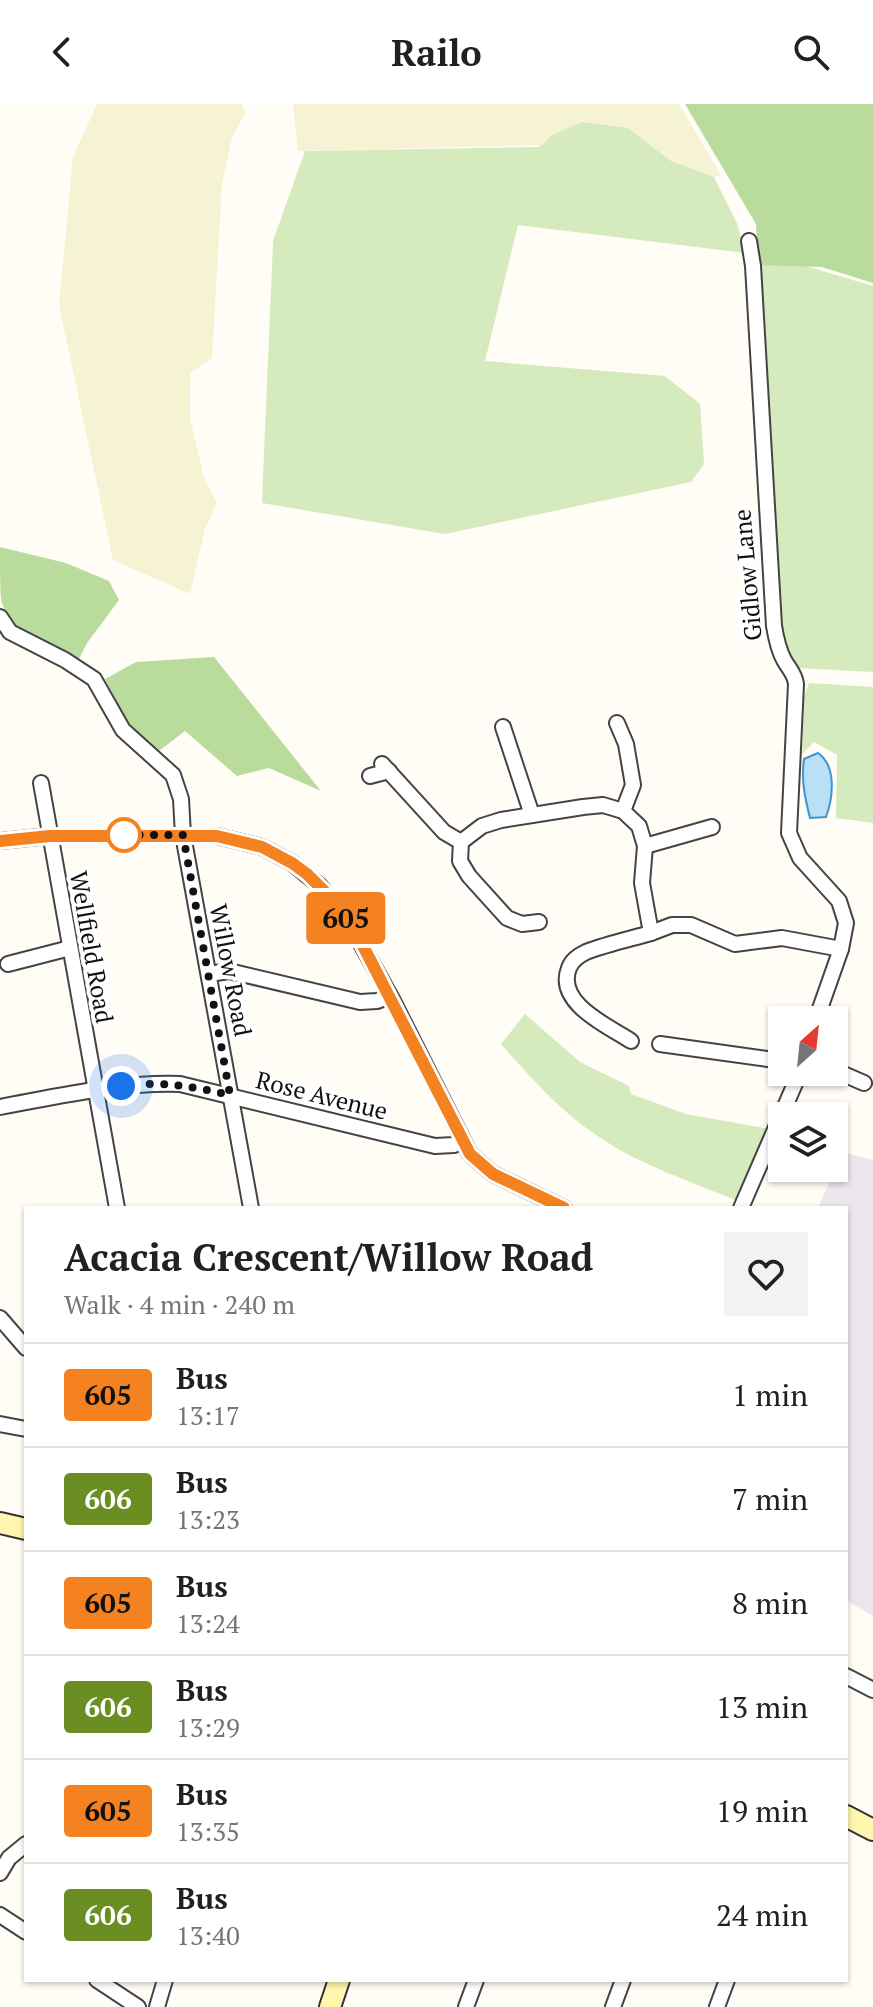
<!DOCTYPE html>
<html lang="en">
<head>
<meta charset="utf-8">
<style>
  :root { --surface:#fff; --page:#f2f2f2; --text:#202124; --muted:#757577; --line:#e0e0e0 }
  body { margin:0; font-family:"PT Serif",serif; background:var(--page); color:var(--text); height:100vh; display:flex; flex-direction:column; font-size:30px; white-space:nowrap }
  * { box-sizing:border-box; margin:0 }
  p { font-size:26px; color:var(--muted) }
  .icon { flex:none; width:44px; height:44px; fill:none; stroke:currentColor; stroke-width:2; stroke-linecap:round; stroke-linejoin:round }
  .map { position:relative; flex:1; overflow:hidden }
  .panel { position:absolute; left:24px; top:1102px; width:824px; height:776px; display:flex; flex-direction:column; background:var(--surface); border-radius:0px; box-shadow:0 2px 6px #0004 }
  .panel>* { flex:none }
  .badge { padding:0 16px; border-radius:6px; font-size:28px; line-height:52px }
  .needle { width:52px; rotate:27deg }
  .fabs { position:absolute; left:768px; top:902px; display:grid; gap:16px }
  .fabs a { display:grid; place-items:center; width:80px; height:80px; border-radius:0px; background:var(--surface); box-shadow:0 2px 6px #0004; font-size:40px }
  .you { position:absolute; width:40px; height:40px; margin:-20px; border:6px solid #fff; border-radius:50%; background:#1a73e8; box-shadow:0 0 0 12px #1a73e833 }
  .map>.badge { position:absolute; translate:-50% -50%; box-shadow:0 0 0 4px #fff }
  .round { display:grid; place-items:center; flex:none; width:84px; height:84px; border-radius:0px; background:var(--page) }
  .overview { display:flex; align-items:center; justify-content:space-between; height:136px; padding:0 40px }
  h1 { font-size:38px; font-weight:700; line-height:60px }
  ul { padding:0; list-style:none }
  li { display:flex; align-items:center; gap:24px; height:104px; padding:0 40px; border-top:2px solid var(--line) }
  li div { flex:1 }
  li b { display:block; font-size:30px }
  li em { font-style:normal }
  li .badge { min-width:88px; font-weight:700; text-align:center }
  header { display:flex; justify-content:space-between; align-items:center; height:104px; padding:0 40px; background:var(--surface); font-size:36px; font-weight:700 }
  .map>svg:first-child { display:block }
  .industrial { fill:#eee6ef }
  .farmland { fill:#f6f3d4 }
  .green { fill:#d5ebbd }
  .forest { fill:#b9dc9c }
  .water { fill:#b9e0f7; stroke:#3f96cf; stroke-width:2 }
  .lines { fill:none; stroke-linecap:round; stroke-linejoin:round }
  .street-casing { stroke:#444; stroke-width:18 }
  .secondary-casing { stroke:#333; stroke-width:24 }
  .street { stroke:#fff; stroke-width:14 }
  .secondary { stroke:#fff6b0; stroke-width:20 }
  .line-casing { stroke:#fff; stroke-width:18 }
  .line { stroke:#f58220; stroke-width:12 }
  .walk { stroke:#111; stroke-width:8; stroke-dasharray:0 14.4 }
  .stop-dot { fill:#fff; stroke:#f58220; stroke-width:4 }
  .labels { text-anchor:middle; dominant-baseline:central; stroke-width:8; stroke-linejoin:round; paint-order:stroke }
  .street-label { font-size:24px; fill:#111; stroke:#fff }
</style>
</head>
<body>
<header><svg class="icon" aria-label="back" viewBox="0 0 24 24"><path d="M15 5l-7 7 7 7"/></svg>Railo<svg class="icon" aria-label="search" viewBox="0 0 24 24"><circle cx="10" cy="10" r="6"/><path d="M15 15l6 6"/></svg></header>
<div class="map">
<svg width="873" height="1903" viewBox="0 0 873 1903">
  <rect width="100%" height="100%" fill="#fffdf5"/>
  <polygon class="industrial" points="843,1048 873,1056 873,1512 846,1496 846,1104 818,1104"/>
  <g class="farmland">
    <polygon points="97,0 242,0 245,10 232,33 222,80 212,254 190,269 190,314 204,374 217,399 205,425 190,490 113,456 59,201 73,53"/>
    <polygon points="293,0 679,0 721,71 714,73 671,57 628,24 539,44 539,41 298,47"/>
  </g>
  <g class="green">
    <polygon points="582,18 628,24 671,57 714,73 737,119 745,149 518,121 485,257 665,272 700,300 704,360 691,378 445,430 262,399 273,137 305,47 540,43 552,31"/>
    <polygon points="758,161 806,162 873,182 873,568 798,564 787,553 781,529"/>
    <polygon points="809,579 873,583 873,719 836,714 837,651 814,638 802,650 804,593"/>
    <path d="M525,910L580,958L629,982L631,990L686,1010L769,1025L738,1097C692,1078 640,1061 599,1033C561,1008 531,974 501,940Z"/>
  </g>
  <g class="forest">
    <polygon points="685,0 873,0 873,179 822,163 758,161 756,120"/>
    <path d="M0,443L66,459L109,477L119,496L87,539L77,559C47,544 9,530 1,495C0,479 0,459 0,443Z"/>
    <polygon points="214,553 321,687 269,664 237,672 185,627 159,647 132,627 105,575 136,558"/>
  </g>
  <path class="water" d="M818,649C837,662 833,694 826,713L810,714C805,694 801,677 804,655Z"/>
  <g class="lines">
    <defs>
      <g id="street">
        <path d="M749,137L753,162L774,522C776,534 778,545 784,556C789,565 795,570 796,580L789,729L800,754L839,797L846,819L841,845L816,916"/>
        <polyline points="0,513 10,528 65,556 94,575 123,626 173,671 181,695 183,731 251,1104"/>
        <polyline points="617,619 626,640 633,681 623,707"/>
        <polyline points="503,623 532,711"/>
        <polyline points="382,660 444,728 461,738"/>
        <polyline points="370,672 389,667"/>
        <polyline points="41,679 117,1104"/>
        <polyline points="0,737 50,732 217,732 262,743 292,759 320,782 350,820 393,897 470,1050 493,1070 564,1104"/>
        <polyline points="645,742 712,723"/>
        <polyline points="539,818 522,820 507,814 469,772 460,757 461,738 482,722 501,716 583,703 603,701 623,707 639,722 645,742 642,779 651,829 672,821 691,821 735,840 782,834 841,845"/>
        <polyline points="8,860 70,844"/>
        <polyline points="209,870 229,867 360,898 377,897 390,892"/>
        <path d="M631,937C608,922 555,899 569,864C572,856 578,852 586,848C607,840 630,835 651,829"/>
        <polyline points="660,940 782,957"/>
        <polyline points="834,966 864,979"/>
        <path d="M0,1003C60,992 119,978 180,980L435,1042L454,1041L462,1037"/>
        <polyline points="741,1104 800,968"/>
        <polyline points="0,1214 26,1244"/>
        <polyline points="0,1320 26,1325"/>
        <polyline points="846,1572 873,1586"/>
        <polyline points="0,1769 9,1754 26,1740"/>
        <polyline points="0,1811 26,1828"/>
        <polyline points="97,1876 138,1903"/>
        <polyline points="157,1903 165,1876"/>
        <polyline points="466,1903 476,1876"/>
        <polyline points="613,1903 623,1876"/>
        <polyline points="717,1903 727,1876"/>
      </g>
      <g id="secondary">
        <polyline points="0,1419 26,1425"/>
        <polyline points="846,1712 873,1726"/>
        <polyline points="330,1903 339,1876"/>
      </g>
    </defs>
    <use href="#street" class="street-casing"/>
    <use href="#secondary" class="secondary-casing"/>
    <use href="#street" class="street"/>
    <use href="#secondary" class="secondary"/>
  </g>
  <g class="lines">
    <defs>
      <polyline id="line" points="0,737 50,732 217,732 262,743 292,759 307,770 332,795 359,834 470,1050 493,1070 564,1104"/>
    </defs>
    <use href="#line" class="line-casing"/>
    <use href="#line" class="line"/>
    <path class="walk" d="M121,982C161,977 190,982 230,991L183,731H124"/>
  </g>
  <circle class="stop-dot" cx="124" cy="731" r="16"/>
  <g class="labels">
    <g class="street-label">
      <text transform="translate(747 471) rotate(-95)">Gidlow Lane</text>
      <text transform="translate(92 843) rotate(80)">Wellfield Road</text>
      <text transform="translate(231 866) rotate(79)">Willow Road</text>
      <text transform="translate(322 991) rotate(14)">Rose Avenue</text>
    </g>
  </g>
</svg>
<div class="fabs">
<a><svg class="needle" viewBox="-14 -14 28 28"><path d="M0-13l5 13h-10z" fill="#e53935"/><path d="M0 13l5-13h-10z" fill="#757577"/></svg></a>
<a><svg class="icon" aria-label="layers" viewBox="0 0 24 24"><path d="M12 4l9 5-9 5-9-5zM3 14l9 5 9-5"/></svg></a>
</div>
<div class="you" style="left:121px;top:982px"></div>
<b class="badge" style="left:346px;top:814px;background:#f58220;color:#111">605</b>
<section class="panel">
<div class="overview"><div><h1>Acacia Crescent/Willow Road</h1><p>Walk · 4 min · 240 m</p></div><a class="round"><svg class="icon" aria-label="heart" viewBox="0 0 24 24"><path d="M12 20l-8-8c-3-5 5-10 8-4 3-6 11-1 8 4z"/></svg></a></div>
<ul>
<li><span class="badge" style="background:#f58220;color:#111">605</span><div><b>Bus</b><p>13:17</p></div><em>1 min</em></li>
<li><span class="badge" style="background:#6b8e23;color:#fff">606</span><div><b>Bus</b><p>13:23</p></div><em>7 min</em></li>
<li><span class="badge" style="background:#f58220;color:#111">605</span><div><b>Bus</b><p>13:24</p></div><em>8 min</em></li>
<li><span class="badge" style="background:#6b8e23;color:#fff">606</span><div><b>Bus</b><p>13:29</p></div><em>13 min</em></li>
<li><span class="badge" style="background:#f58220;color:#111">605</span><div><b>Bus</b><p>13:35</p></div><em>19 min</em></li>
<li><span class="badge" style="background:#6b8e23;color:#fff">606</span><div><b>Bus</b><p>13:40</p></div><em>24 min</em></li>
</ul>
</section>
</div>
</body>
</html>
